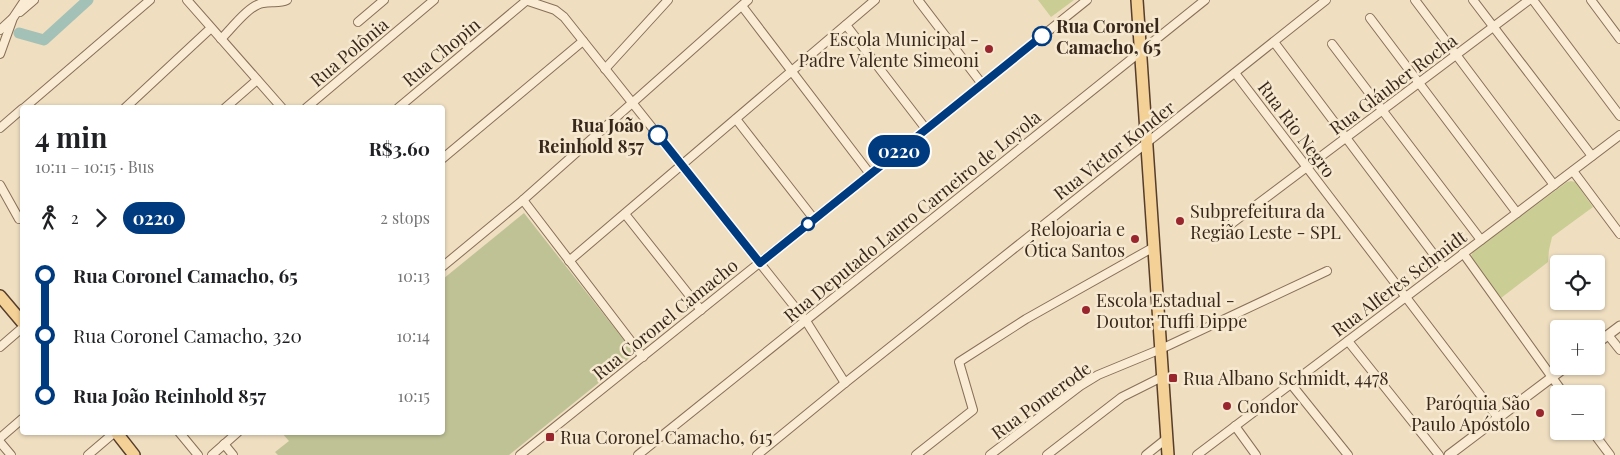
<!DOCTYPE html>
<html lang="en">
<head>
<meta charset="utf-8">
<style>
  :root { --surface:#fff; --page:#f2f2f2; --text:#202124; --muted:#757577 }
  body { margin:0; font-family:"Playfair Display",serif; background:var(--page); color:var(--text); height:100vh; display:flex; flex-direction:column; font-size:19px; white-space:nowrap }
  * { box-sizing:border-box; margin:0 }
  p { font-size:16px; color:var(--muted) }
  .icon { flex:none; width:28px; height:28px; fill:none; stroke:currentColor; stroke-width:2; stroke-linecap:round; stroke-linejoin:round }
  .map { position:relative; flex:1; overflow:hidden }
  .details { position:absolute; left:20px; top:105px; width:425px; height:330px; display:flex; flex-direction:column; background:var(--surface); border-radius:5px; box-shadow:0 1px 4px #0004 }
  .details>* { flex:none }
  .badge { padding:0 10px; border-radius:16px; font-size:18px; line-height:32px }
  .controls { position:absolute; left:1550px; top:255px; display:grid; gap:10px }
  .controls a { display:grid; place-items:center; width:55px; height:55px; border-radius:5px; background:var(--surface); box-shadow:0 1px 4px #0004; font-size:25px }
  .map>.badge { position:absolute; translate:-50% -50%; box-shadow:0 0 0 2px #fff }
  .legs { display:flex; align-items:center; gap:8px; height:55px; padding:0 15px; font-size:16px }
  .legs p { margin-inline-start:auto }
  .headline { display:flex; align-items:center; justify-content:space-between; height:85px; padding:0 15px }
  h1 { font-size:28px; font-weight:700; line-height:38px }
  ul { padding:0 15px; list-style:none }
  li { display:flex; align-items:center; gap:18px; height:60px; font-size:19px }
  li i { display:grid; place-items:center; width:8px; height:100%; margin:0 6px; background:currentColor }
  li i::after { content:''; width:12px; height:12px; margin:-6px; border:4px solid; border-radius:50%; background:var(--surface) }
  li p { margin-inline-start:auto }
  li:first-child i { background:linear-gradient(#0000 50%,currentColor 0) }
  li:last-child i { background:linear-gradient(currentColor 50%,#0000 0) }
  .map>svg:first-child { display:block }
  .green { fill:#cacd94 }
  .cemetery { fill:#bfc294 }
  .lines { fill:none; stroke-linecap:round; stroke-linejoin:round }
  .river { stroke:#a3c1b6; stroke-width:11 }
  .minor-casing { stroke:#896f58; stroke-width:10 }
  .tertiary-casing { stroke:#896f58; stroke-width:11 }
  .primary-casing { stroke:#563d2c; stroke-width:14 }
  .minor { stroke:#faecd4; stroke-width:8 }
  .tertiary { stroke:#faecd4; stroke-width:9 }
  .primary { stroke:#f4d196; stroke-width:11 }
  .line-1-casing { stroke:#fff; stroke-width:11 }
  .line-1 { stroke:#003b80; stroke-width:8 }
  .stop-1-dot { fill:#fff; stroke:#003b80; stroke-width:2.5 }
  .poi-dot { fill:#99262e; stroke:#f6e9d0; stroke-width:2 }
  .labels { text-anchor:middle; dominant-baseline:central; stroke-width:5; stroke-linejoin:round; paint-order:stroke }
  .stop-label { font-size:18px; font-weight:bold; fill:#38281c; stroke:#f6e9d0; text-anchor:start }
  .poi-label { font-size:18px; fill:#38281c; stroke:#f6e9d0; text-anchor:start }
  .street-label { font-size:18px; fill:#38281c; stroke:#f6e9d0 }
</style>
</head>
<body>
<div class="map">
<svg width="1620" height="455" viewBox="0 0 1620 455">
  <rect width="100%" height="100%" fill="#efdec0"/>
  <g class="green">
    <polygon points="1038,0 1074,0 1051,17"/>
    <polygon points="1571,181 1575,182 1593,207 1552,237 1549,250 1548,262 1501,298 1472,260 1471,256 1473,252 1567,182"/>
  </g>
  <polygon class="cemetery" points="524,213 631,349 632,356 509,455 278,455 275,452 289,441 282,433 442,432 443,279"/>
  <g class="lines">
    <polyline class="river" points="19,33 44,40 88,0"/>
    <defs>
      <g id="minor">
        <polyline points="187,0 282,108"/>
        <polyline points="525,0 555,10 564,17 806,321 845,383"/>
        <polyline points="918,0 982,84"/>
        <polyline points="1415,0 1554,185"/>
        <polyline points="1473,0 1592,156"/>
        <polyline points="1533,0 1620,116"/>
        <polyline points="1591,0 1620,39"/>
        <polyline points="742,6 870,174"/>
        <polyline points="20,12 34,0"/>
        <polyline points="1370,18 1517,213"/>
        <polyline points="358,22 384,0"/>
        <polyline points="846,25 926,129"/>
        <polyline points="0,30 12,19"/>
        <path d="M221,39C232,28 249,5 263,3C272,1 279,4 287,0"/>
        <polyline points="1274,42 1444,268"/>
        <polyline points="1332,44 1481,240"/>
        <polyline points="0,54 13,18 25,0"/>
        <polyline points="605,69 668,0"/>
        <polyline points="1235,73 1498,418"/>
        <polyline points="24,108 150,0"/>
        <polyline points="125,108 211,28"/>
        <polyline points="225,108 257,80"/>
        <polyline points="306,108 434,0"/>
        <polyline points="398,108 526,1"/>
        <polyline points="736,119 814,219"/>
        <polyline points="0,128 22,109"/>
        <polyline points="442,159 583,41"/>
        <polyline points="1573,171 1620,234"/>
        <polyline points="0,185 19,219"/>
        <polyline points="523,200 643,357"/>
        <polyline points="625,214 701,310"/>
        <polyline points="1227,227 1529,0"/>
        <polyline points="1463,253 1564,394"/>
        <polyline points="569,261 875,0"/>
        <polyline points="442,267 523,200 748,0"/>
        <polyline points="1608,335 1620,350"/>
        <polyline points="1348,341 1439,455"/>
        <polyline points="0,347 22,328"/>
        <polyline points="1291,384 1348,455"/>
        <polyline points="1235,426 1256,455"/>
        <polyline points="1592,431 1610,455"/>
        <polyline points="179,432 198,455"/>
        <polyline points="0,438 22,419"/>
        <polyline points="0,442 11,455"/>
        <polyline points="224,444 233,455"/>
        <polyline points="88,455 115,432"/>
        <polyline points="212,455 238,432"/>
        <polyline points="520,455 1087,0"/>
        <polyline points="638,455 1205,0"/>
        <polyline points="757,455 845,383 1326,0"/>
        <polyline points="916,455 973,410 959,362 1026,319 1154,247"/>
        <polyline points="990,455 1080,386 1098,375 1161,349 1327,271"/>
        <polyline points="1047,455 1122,397 1162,377"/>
        <polyline points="1146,455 1166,439"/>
        <polyline points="1197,455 1620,135"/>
      </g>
      <g id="tertiary">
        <polyline points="1596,344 1620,326"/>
        <polyline points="1449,455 1567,366"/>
      </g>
      <g id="primary">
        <polyline points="1137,0 1168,455"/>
        <polyline points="0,296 22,322"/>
        <polyline points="116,432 134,455"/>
      </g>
    </defs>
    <use href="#minor" class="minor-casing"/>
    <use href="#tertiary" class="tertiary-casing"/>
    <use href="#primary" class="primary-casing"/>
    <use href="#minor" class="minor"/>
    <use href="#tertiary" class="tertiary"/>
    <use href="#primary" class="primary"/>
  </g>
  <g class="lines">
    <defs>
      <polyline id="line-1" points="658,135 760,263 1042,36"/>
    </defs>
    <use href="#line-1" class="line-1-casing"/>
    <use href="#line-1" class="line-1"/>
  </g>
  <g class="stop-1-dot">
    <circle cx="1042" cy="36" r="9"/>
    <circle cx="658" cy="135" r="9"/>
    <circle cx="808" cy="224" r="6"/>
  </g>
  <g class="poi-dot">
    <circle cx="989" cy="49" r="5"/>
    <circle cx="1180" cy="221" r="5"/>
    <circle cx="1135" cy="239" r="5"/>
    <circle cx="1086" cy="310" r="5"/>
    <rect x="1168" y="373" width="10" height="10" rx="2.5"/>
    <circle cx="1227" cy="406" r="5"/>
    <circle cx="1540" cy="413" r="5"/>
    <rect x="545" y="432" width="10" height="10" rx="2.5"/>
  </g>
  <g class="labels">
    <g class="stop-label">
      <text x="1056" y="26">Rua Coronel<tspan x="1056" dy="21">Camacho, 65</tspan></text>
      <text x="644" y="125" text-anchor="end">Rua João<tspan x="644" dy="21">Reinhold 857</tspan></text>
    </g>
    <g class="poi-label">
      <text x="979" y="39" text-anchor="end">Escola Municipal -<tspan x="979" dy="21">Padre Valente Simeoni</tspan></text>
      <text x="1190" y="211">Subprefeitura da<tspan x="1190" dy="21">Região Leste - SPL</tspan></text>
      <text x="1125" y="229" text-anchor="end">Relojoaria e<tspan x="1125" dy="21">Ótica Santos</tspan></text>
      <text x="1096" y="300">Escola Estadual -<tspan x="1096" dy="21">Doutor Tuffi Dippe</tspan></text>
      <text x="1183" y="378">Rua Albano Schmidt, 4478</text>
      <text x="1530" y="403" text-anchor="end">Paróquia São<tspan x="1530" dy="21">Paulo Apóstolo</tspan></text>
      <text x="1237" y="406">Condor</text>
      <text x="560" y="437">Rua Coronel Camacho, 615</text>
    </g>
    <g class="street-label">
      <text transform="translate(349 52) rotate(-40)">Rua Polônia</text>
      <text transform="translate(441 52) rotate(-40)">Rua Chopin</text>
      <text transform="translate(1393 84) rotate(-37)">Rua Gláuber Rocha</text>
      <text transform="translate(1297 129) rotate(53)">Rua Rio Negro</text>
      <text transform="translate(1114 150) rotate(-38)">Rua Victor Konder</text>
      <text transform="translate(912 216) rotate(-39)">Rua Deputado Lauro Carneiro de Loyola</text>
      <text transform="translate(1399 283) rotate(-37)">Rua Alferes Schmidt</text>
      <text transform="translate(665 319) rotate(-39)">Rua Coronel Camacho</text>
      <text transform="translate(1041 400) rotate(-36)">Rua Pomerode</text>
    </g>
  </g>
</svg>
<div class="controls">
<a><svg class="icon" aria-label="locate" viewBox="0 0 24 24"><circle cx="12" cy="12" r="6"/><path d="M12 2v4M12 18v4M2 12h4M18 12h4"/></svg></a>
<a>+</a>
<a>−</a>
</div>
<b class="badge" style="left:899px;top:151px;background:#003b80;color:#fff">0220</b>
<section class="details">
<div class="headline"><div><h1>4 min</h1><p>10:11 – 10:15 · Bus</p></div><b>R$3.60</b></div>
<div class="legs"><svg class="icon" aria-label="walk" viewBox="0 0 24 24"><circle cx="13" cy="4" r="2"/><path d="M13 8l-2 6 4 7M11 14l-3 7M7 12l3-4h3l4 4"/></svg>2<svg class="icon" aria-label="forward" viewBox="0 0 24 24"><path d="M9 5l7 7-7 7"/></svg><b class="badge" style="background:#003b80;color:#fff">0220</b><p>2 stops</p></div>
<ul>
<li><i style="color:#003b80"></i><b>Rua Coronel Camacho, 65</b><p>10:13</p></li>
<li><i style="color:#003b80"></i><span>Rua Coronel Camacho, 320</span><p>10:14</p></li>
<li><i style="color:#003b80"></i><b>Rua João Reinhold 857</b><p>10:15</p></li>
</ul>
</section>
</div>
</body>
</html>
